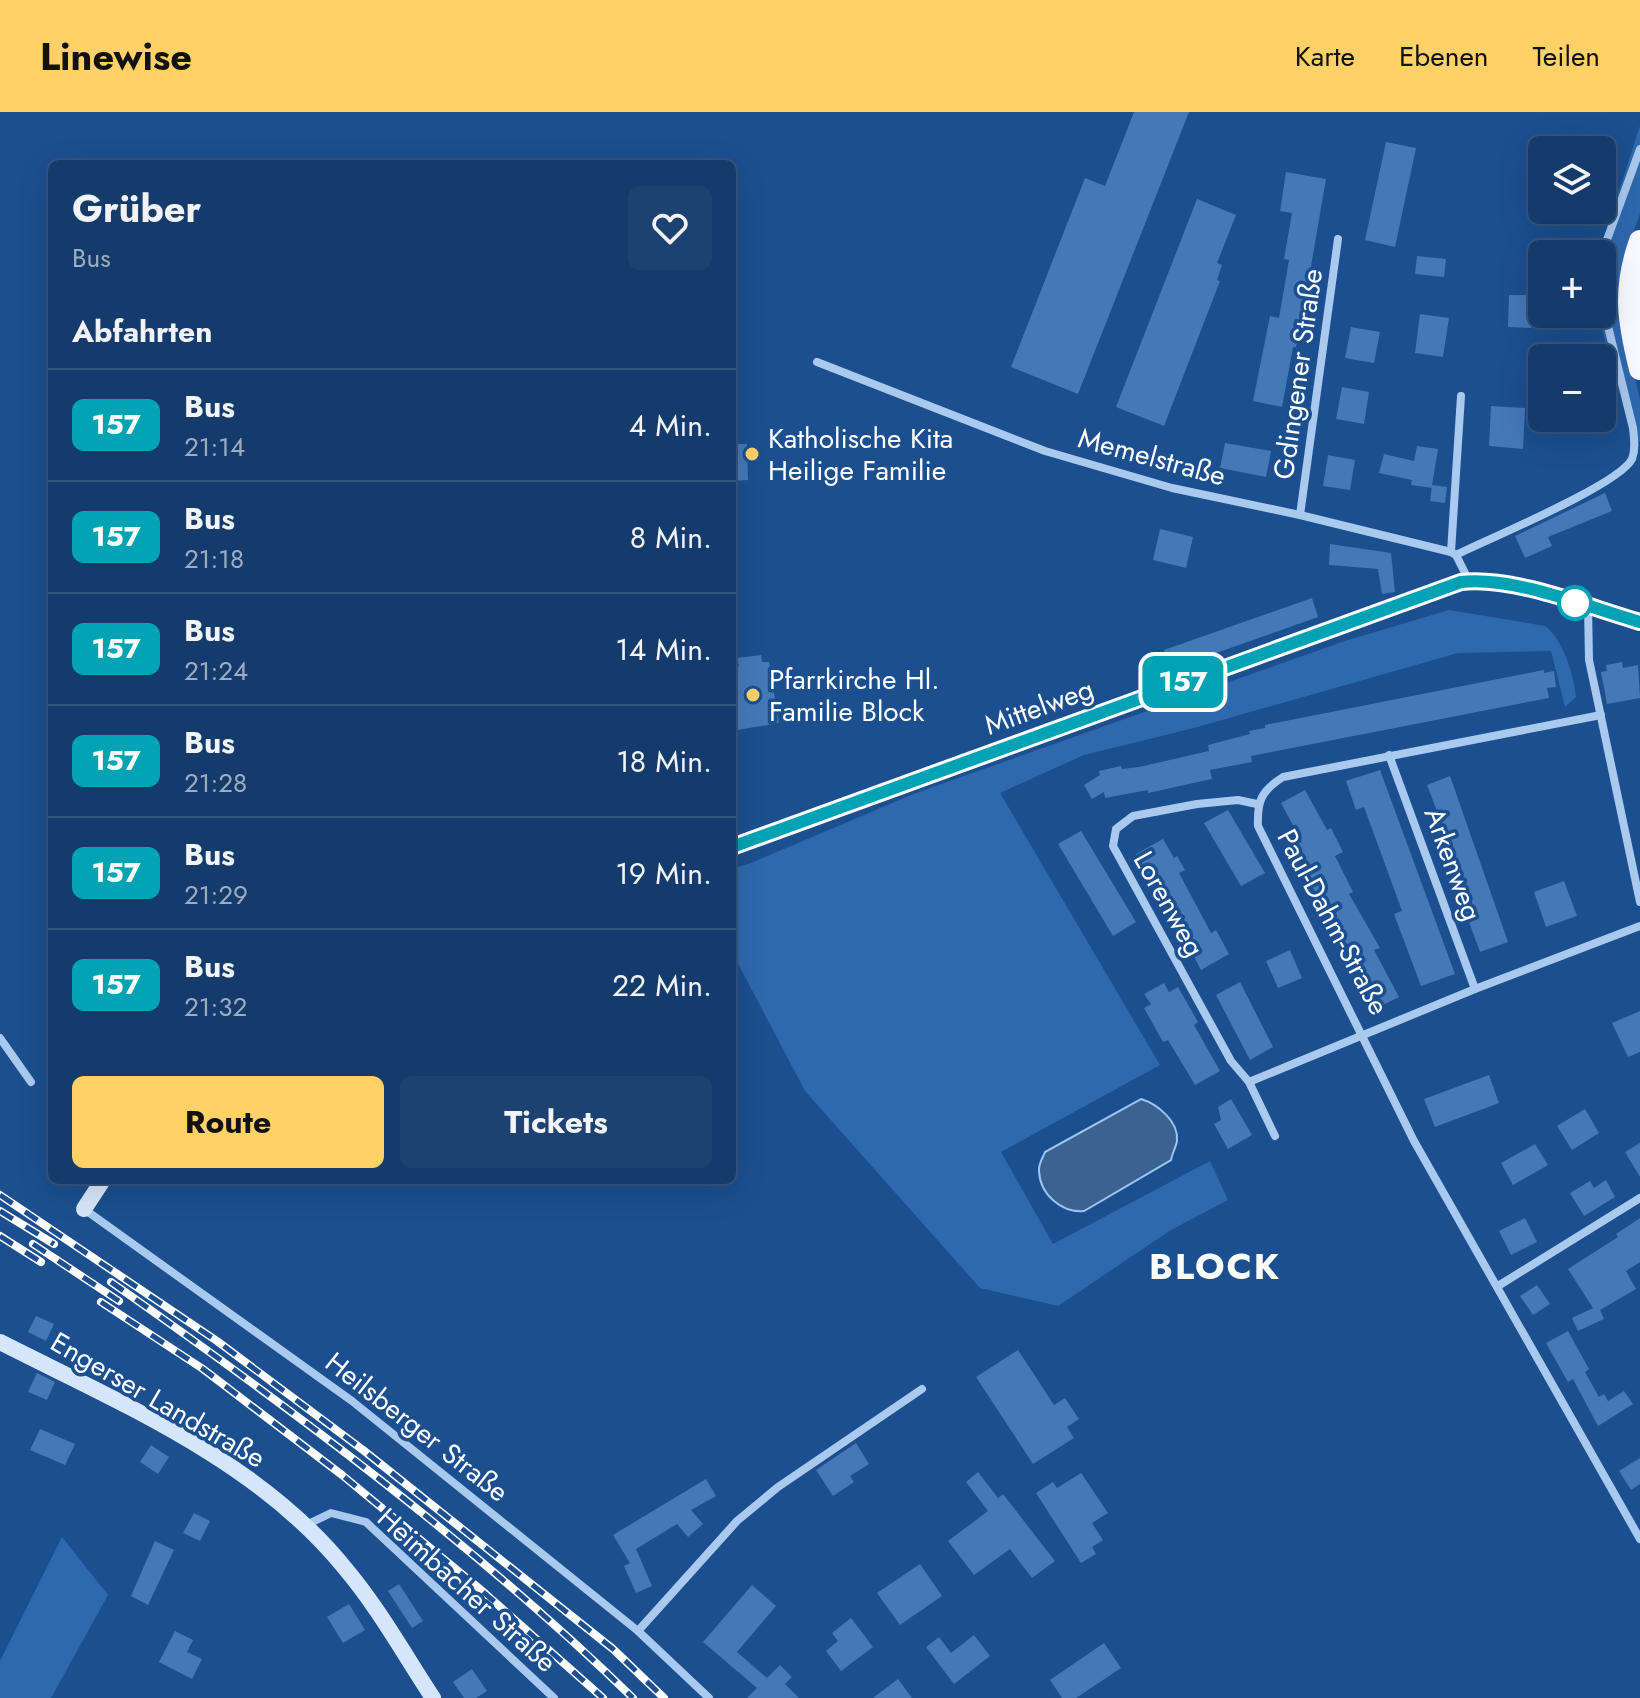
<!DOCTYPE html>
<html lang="de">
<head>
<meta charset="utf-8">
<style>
  :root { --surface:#143b6b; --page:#1d4271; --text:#f1f3f6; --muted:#9dadc1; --line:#33557e; --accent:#ffd166 }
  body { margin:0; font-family:Jost,sans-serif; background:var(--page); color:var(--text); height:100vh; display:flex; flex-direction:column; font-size:30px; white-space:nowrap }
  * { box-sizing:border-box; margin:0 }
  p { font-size:26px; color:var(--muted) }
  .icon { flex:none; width:44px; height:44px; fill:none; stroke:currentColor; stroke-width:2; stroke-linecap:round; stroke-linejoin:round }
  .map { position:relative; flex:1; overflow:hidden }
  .side { position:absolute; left:48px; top:48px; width:688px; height:1024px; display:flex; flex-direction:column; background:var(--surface); border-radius:12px; box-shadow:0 8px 32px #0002,0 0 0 2px var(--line) }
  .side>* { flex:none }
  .badge { padding:0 16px; border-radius:12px; font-size:28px; line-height:52px }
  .fabs { position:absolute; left:1528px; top:24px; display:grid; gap:16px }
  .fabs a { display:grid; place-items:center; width:88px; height:88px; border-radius:12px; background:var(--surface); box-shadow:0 8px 32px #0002,0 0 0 2px var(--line); font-size:40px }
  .map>.badge { position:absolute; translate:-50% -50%; box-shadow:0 0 0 4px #fff }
  h2 { padding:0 24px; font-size:30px; line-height:72px }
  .round { display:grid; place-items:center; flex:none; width:84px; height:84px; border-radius:12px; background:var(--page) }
  .head { display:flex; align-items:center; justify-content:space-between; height:136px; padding:0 24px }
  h1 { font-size:38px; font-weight:700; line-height:60px }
  .primary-button { display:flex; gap:16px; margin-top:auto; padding:16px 24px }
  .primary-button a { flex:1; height:92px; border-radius:12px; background:var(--accent); color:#111; font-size:32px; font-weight:700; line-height:92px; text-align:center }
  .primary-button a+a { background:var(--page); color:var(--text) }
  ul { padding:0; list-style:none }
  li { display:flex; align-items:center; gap:24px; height:112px; padding:0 24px; border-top:2px solid var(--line) }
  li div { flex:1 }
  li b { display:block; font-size:30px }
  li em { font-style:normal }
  li .badge { min-width:88px; font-weight:700; text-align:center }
  header { display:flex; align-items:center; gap:48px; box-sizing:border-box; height:112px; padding:0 40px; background:var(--accent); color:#111 }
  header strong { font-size:38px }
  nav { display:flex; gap:44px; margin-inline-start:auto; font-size:28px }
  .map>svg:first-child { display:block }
  .green { fill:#2e69ad }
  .water { fill:#3c6290; stroke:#9cc4f0; stroke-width:2 }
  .building { fill:#4478b7 }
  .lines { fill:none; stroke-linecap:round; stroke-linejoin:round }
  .minor { stroke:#a9c9ee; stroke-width:8 }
  .secondary { stroke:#d6e6fa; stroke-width:16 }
  .trunk { stroke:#f8faff; stroke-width:22 }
  .rail-casing { stroke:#fff; stroke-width:8 }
  .rail { stroke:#1b4f8f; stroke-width:5; stroke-dasharray:15; stroke-linecap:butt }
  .line-casing { stroke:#fff; stroke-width:18 }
  .line { stroke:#00a3b4; stroke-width:12 }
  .poi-dot { fill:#ffd166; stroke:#1b4f8f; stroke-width:3 }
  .stop-dot { fill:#fff; stroke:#00a3b4; stroke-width:4 }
  .labels { text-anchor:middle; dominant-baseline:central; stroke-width:7; stroke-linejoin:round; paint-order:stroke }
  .street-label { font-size:28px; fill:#fff; stroke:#1b4f8f }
  .poi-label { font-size:28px; fill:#fff; stroke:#1b4f8f; text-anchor:start }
  .district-label { font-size:36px; font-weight:bold; letter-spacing:2px; fill:#fff; stroke:#1b4f8f }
</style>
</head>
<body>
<header>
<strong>Linewise</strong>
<nav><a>Karte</a><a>Ebenen</a><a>Teilen</a></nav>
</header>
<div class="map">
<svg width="1640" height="1586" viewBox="0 0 1640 1586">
  <rect width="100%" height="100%" fill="#1b4f8f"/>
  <g class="green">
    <polygon points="1640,14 1640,102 1629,132 1624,219 1640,288 1640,330 1630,319 1598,202 1602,202 1602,142 1599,140"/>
    <path d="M1449,498L1545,514C1563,527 1574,563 1576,585L1565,595L1551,539L1458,541L1194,616L1084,643L1000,681L1160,953L1001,1040L1053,1132L1210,1049L1228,1088L1171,1118L1058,1194L980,1176L805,979L732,840V757L751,751L916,681L1345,529Z"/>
    <polygon points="62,1425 108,1483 51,1586 0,1586 0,1549"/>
  </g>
  <path class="water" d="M1141,987C1157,992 1179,1009 1177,1029C1176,1035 1172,1042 1171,1048L1084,1099C1062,1101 1040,1083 1039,1059C1038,1053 1043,1045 1045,1040Z"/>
  <g class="building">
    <polygon points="1134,0 1189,0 1078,282 1011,255 1085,66 1105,74"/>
    <polygon points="1386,30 1416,36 1395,135 1365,128"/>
    <polygon points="1286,60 1326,67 1309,166 1312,166 1308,191 1296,235 1293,235 1282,295 1253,289 1270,204 1279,206 1289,148 1284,147 1292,101 1280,99"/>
    <polygon points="1197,87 1236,103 1217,151 1222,153 1217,168 1220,169 1164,314 1116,295"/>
    <polygon points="1417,144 1446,147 1444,165 1415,162"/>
    <polygon points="1509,183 1532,183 1531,216 1508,215"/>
    <polygon points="1420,202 1449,206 1443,245 1415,241"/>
    <polygon points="1351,215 1380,220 1374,251 1345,246"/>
    <polygon points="1342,275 1369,280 1364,312 1336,307"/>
    <polygon points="1491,294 1525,296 1523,337 1489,334"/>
    <polygon points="1225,331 1271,339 1266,365 1220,356"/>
    <polygon points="732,332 747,332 748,368 732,369"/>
    <polygon points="1417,334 1438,337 1432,373 1447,375 1445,391 1430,389 1432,373 1432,376 1411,373 1412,368 1379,361 1384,342 1414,349"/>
    <polygon points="1328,343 1355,348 1350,378 1323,374"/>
    <polygon points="1605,381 1612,399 1548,425 1552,434 1525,446 1515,424"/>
    <polygon points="1160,417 1193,425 1186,456 1153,448"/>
    <polygon points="1330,432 1391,441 1395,480 1382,482 1378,457 1329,453"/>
    <polygon points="1312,486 1318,505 1171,557 1164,538"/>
    <polygon points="761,543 762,550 769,550 779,611 732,619 732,555 739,554 737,546"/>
    <polygon points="1622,550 1623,556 1638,553 1640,586 1607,592 1601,560 1607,559 1606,553"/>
    <polygon points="1544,558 1544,561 1554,559 1556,575 1547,576 1549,586 1251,644 1252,650 1210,658 1212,667 1148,681 1148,678 1105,686 1104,680 1092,687 1084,673 1100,663 1099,659 1121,654 1122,657 1139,655 1209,639 1208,633 1250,622 1249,619 1265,616 1265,613"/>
    <polygon points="1380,658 1455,862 1421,874 1394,802 1402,799 1386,755 1364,695 1356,698 1346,669"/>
    <polygon points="1450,664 1508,830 1480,840 1450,758 1456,756 1440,713 1442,712 1427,673"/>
    <polygon points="1305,678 1327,718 1331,716 1343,740 1335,744 1353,780 1349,782 1380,836 1374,838 1399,885 1377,896 1311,772 1293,734 1302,730 1281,691"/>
    <polygon points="1228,698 1265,761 1241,774 1204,711"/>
    <polygon points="1081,719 1136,810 1113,824 1058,732"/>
    <polygon points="1163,727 1174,746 1177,744 1185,758 1179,761 1211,821 1216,818 1229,842 1201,858 1151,763 1149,764 1136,742"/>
    <polygon points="1564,769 1577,804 1546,815 1534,780"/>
    <polygon points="1290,838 1302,866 1278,876 1266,849"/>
    <polygon points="1240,870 1273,935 1250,948 1216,883"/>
    <polygon points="1164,871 1169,880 1178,875 1198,910 1194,913 1220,959 1195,973 1168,928 1163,930 1144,896 1151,892 1144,882"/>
    <polygon points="1640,899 1640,940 1628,945 1612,911"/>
    <polygon points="1489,963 1499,991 1435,1015 1424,987"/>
    <polygon points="1231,987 1252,1023 1228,1037 1214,1012 1221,1008 1218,995"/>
    <polygon points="1585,997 1599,1021 1572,1038 1557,1014"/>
    <polygon points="1640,1031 1640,1065 1625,1040"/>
    <polygon points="1535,1032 1548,1053 1513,1073 1501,1051"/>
    <polygon points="1606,1068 1615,1085 1584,1104 1570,1081 1590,1069 1594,1076"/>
    <polygon points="1525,1106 1537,1130 1511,1143 1499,1119"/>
    <polygon points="1640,1106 1640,1150 1626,1159 1636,1177 1600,1198 1604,1207 1578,1219 1572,1206 1593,1196 1568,1157 1618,1125 1616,1122"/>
    <polygon points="1537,1173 1550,1192 1533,1203 1520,1184"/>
    <polygon points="36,1204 54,1212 46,1229 28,1220"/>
    <polygon points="1568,1219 1589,1257 1585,1260 1599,1285 1604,1282 1608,1289 1624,1279 1633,1292 1598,1314 1573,1267 1568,1270 1546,1231"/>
    <polygon points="1018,1238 1054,1293 1065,1286 1079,1307 1067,1315 1074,1326 1033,1352 976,1265"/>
    <polygon points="37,1261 55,1270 47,1288 28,1280"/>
    <polygon points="40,1317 75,1332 65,1353 30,1338"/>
    <polygon points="856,1331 869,1352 850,1364 854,1370 833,1384 816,1358"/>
    <polygon points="151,1333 169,1345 158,1362 140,1350"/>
    <polygon points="1640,1346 1640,1372 1631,1378 1619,1359"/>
    <polygon points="978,1360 998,1386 1003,1382 1055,1449 1032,1466 1010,1437 974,1463 948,1429 988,1399 966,1370"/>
    <polygon points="1081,1361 1108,1401 1092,1411 1103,1428 1092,1435 1096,1442 1081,1451 1036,1381 1053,1370 1057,1376"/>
    <polygon points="706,1367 716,1384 691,1398 703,1412 688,1425 677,1412 636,1437 652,1474 636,1481 624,1454 630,1451 613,1423"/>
    <polygon points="194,1401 210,1409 200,1429 183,1421"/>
    <polygon points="155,1429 174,1438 148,1493 131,1484"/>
    <polygon points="920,1452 942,1484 900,1513 877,1481"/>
    <polygon points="399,1472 423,1509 412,1516 388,1479"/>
    <polygon points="752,1473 776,1494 737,1540 767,1566 780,1553 792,1565 785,1572 799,1586 747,1586 757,1576 703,1530"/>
    <polygon points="349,1492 365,1518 343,1531 327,1505"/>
    <polygon points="851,1506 873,1535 841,1559 826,1539 838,1529 832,1521"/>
    <polygon points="175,1519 193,1528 187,1540 202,1547 192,1567 159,1550"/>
    <polygon points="974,1523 990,1544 954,1572 926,1535 939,1525 951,1541"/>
    <polygon points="1104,1531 1121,1556 1076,1586 1062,1586 1050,1568"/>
    <polygon points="472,1557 487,1579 476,1586 464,1586 453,1570"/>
    <polygon points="898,1567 912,1586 873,1586"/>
  </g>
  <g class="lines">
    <g class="minor">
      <polyline points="1602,152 1604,136 1640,37"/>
      <polyline points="817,250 1045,339 1172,376 1300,403 1451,440 1456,443 1469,469"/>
      <polyline points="1300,403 1338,127"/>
      <polyline points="1451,440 1461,284"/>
      <path d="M1456,443C1488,427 1619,373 1632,347C1636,337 1634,326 1633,316L1602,190"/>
      <polyline points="1588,494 1589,548 1640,790"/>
      <path d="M1601,603L1283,665C1261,679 1257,689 1258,714L1414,1029L1640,1427"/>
      <polyline points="1389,643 1475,877"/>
      <polyline points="1257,692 1238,688 1197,692 1133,704 1116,717 1113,734 1231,949 1249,970 1275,1024"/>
      <polyline points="0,926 31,970"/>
      <polyline points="1249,970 1475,877 1640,814"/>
      <polyline points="84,1097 352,1289 638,1519 709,1586"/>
      <polyline points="1498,1174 1640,1086"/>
      <polyline points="304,1414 331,1401 366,1410 554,1586"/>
      <polyline points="638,1519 737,1409 778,1375 922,1277"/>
    </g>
    <g class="secondary">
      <path d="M732,735L1461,470C1515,464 1588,494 1640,510"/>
      <polyline points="84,1097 103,1068"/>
      <path d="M0,1230C120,1291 257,1348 344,1455C378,1495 404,1542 433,1586"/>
    </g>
    <path class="trunk" d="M1640,129C1623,177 1628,209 1640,257"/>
    <defs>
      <g id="rail">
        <polyline points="0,1083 217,1229 363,1338 613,1537 664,1586"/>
        <polyline points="0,1099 54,1132"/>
        <polyline points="0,1124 41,1150"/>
        <polyline points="33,1132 119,1189"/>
        <path d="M111,1170C292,1297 473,1431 633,1586"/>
        <polyline points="101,1190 203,1257 342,1363 480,1477 603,1586"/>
      </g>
    </defs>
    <use href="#rail" class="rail-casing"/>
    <use href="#rail" class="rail"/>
  </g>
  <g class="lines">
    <defs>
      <path id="line" d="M732,735L1461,470C1514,464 1588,495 1640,510"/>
    </defs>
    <use href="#line" class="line-casing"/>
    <use href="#line" class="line"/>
  </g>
  <g class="poi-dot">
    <circle cx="752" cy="342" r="8"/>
    <circle cx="753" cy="583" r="8"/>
  </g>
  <circle class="stop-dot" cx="1575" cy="491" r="16"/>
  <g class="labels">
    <g class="street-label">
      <text transform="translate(1298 262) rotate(-82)">Gdingener Straße</text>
      <text transform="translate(1152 345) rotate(15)">Memelstraße</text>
      <text transform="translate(1039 595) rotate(-20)">Mittelweg</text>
      <text transform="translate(1453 752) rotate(70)">Arkenweg</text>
      <text transform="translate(1169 792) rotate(61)">Lorenweg</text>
      <text transform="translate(1333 810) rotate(62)">Paul-Dahm-Straße</text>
      <text transform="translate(158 1288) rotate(30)">Engerser Landstraße</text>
      <text transform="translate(417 1315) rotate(38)">Heilsberger Straße</text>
      <text transform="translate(467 1478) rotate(42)">Heimbacher Straße</text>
    </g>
    <g class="poi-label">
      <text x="768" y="326">Katholische Kita<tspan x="768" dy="32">Heilige Familie</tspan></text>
      <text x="769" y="567">Pfarrkirche Hl.<tspan x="769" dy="32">Familie Block</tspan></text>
    </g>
    <g class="district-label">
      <text x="1215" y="1154">BLOCK</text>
    </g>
  </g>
</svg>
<div class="fabs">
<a><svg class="icon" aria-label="layers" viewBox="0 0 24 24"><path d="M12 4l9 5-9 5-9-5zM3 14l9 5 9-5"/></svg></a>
<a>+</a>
<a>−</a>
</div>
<b class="badge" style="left:1183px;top:570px;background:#00a3b4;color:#fff">157</b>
<section class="side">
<div class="head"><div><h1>Grüber</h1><p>Bus</p></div><a class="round"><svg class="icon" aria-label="heart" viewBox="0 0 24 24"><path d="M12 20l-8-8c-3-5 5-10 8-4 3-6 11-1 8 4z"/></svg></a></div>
<h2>Abfahrten</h2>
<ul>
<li><span class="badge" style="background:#00a3b4;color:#fff">157</span><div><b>Bus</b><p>21:14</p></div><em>4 Min.</em></li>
<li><span class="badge" style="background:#00a3b4;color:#fff">157</span><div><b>Bus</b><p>21:18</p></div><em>8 Min.</em></li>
<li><span class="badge" style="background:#00a3b4;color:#fff">157</span><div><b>Bus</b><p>21:24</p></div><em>14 Min.</em></li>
<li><span class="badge" style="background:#00a3b4;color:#fff">157</span><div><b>Bus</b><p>21:28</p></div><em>18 Min.</em></li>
<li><span class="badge" style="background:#00a3b4;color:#fff">157</span><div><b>Bus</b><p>21:29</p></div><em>19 Min.</em></li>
<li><span class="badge" style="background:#00a3b4;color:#fff">157</span><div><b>Bus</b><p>21:32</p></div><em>22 Min.</em></li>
</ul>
<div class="primary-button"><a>Route</a><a>Tickets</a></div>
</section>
</div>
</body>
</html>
